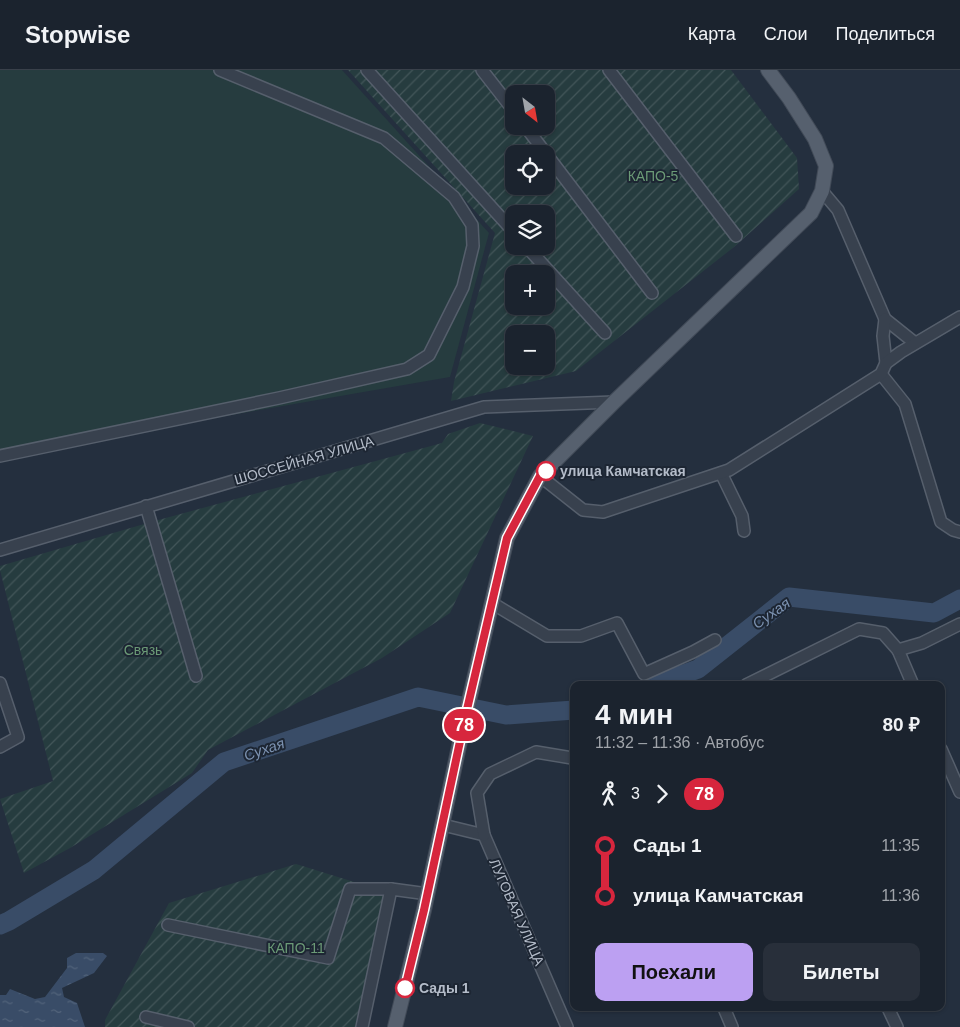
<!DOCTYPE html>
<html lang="ru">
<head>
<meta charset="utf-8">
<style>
  :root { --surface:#1b232e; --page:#282f3a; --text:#f1f3f6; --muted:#a0a4aa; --line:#39404a; --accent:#bca0f2 }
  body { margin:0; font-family:Arial,sans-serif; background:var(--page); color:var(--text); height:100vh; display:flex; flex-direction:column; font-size:19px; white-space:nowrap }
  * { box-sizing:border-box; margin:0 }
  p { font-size:16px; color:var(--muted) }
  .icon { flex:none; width:28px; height:28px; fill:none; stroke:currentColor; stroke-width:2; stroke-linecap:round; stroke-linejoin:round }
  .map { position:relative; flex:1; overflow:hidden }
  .details { position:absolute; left:570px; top:611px; width:375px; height:330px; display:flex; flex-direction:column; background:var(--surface); border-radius:10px; box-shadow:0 1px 4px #0004,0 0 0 1px var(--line) }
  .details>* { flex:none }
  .badge { padding:0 10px; border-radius:16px; font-size:18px; line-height:32px }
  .needle { width:32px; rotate:149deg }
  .controls { position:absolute; left:505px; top:15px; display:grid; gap:10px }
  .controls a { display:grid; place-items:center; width:50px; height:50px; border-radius:10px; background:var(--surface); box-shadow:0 1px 4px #0004,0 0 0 1px var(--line); font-size:25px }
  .map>.badge { position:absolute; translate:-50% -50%; box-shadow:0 0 0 2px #fff }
  .legs { display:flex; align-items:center; gap:8px; height:55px; padding:0 25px; font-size:16px }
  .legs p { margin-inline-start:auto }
  .head { display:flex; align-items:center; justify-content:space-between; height:85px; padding:0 25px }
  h1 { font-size:28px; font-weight:700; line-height:38px }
  .action { display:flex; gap:10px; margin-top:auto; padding:10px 25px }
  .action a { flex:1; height:58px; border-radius:10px; background:var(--accent); color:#111; font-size:20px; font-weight:700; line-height:58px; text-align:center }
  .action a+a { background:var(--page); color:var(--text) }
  ul { padding:0 25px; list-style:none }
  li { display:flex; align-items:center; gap:18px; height:50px; font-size:19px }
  li i { display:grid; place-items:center; width:8px; height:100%; margin:0 6px; background:currentColor }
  li i::after { content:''; width:12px; height:12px; margin:-6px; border:4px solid; border-radius:50%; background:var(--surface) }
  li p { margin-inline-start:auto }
  li:first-child i { background:linear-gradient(#0000 50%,currentColor 0) }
  li:last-child i { background:linear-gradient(currentColor 50%,#0000 0) }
  header { display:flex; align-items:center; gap:30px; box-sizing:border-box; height:70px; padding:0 25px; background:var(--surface); border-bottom:1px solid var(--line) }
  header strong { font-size:24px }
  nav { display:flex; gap:28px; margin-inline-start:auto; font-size:18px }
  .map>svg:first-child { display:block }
  .grass { fill:#263c3f }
  .garden { fill:url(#garden-furrows); fill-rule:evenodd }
  .water { fill:url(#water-ripples) }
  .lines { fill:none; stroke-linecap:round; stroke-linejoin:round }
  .river { stroke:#394c67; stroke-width:19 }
  .minor-casing { stroke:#565f6c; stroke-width:14 }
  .major-casing { stroke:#414a57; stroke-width:16 }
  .minor { stroke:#38414e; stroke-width:11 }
  .major { stroke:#56606e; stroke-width:14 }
  .line-1-casing { stroke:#fff; stroke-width:11 }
  .line-1 { stroke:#d7263d; stroke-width:8 }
  .stop-1-dot { fill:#fff; stroke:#d7263d; stroke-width:2.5 }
  .labels { text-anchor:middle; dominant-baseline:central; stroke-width:4; stroke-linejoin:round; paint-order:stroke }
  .park-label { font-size:14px; fill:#6b9a76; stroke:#1d2633 }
  .street-label { font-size:14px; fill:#b4bcc9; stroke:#1d2633 }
  .stop-label { font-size:14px; font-weight:bold; fill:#b4bcc9; stroke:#1d2633; text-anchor:start }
  .water-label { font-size:15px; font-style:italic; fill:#7c92b1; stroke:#1d2633 }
</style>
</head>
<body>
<header>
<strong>Stopwise</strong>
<nav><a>Карта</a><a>Слои</a><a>Поделиться</a></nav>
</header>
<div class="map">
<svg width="960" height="957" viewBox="0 0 960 957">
  <defs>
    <pattern id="garden-furrows" width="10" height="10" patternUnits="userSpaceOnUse" patternTransform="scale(1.25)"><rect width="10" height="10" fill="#263c3f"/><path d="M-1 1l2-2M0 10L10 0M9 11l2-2" fill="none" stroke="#435659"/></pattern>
    <pattern id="water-ripples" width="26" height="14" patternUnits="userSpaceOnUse" patternTransform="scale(1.25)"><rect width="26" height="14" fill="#394c67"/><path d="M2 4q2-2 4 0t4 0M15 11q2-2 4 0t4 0" fill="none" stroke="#53647b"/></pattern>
  </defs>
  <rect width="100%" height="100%" fill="#242f3e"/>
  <polygon class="grass" points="0,0 342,0 489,163 450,307 0,385"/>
  <g class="garden">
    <path d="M348,0H731L797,88L799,119L734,177L576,301L451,331L454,312L495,163ZM514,24H546V56H514ZM514,84H546V116H514ZM514,144H546V176H514ZM514,204H546V236H514ZM514,264H546V296H514Z"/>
    <polygon points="480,353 533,366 450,543 382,588 208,680 192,703 70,778 24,803 0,729 53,711 0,500 0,496 151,452 442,373 448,364"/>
    <polygon points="296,794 393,824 360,957 105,957 105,950 169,833"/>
  </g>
  <polygon class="water" points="76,883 103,883 107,886 94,903 62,918 64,927 77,933 85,957 0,957 0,925 6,925 10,919 35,929 45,927 67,898 67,888"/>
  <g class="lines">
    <g class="river">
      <polyline points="654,615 698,599 789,527 934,543 960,529"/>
      <polyline points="0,855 9,851 94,800 224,692 418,627 506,645 574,640"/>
    </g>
    <defs>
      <g id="minor">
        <polyline points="367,0 514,162"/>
        <polyline points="482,0 514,41"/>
        <polyline points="609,0 736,166"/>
        <polyline points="525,56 652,223"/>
        <polyline points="822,121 838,140 885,249 915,273"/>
        <polyline points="526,176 605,263"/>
        <polyline points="885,249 883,266 886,293"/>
        <polyline points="881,304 905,334 941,452 953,460 960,462"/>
        <polyline points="0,386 279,328 407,299 429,285 463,217 473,176 472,155 454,127 384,68 220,0"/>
        <polyline points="721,403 742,446 744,461"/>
        <polyline points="540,406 583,440 603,442 729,400 881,304 886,293 901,282 960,247"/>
        <polyline points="146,436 196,606"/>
        <polyline points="0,480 484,337 614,332"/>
        <polyline points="492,533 547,566 581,566 617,553 644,604 693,582 715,570"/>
        <polyline points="898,580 913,615"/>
        <polyline points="0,613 18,667 0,677"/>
        <polyline points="746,615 859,559 883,563 898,580 922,573 960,554"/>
        <polyline points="941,679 960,722"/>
        <polyline points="443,755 484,765 567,957"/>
        <polyline points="484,765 477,723 490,704 536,682 572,688 574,688"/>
        <polyline points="168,855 328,888 350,819 391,819"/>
        <polyline points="724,938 732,957"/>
        <polyline points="888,938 897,957"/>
        <polyline points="146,947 188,957"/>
        <polyline points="362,957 391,819 428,824"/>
      </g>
      <polyline id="major" points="395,957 424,840 465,648 507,468 540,406 614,332 811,143 822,121 826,96 815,69 789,28 768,0"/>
    </defs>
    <use href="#minor" class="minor-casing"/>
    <use href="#major" class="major-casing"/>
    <use href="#minor" class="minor"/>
    <use href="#major" class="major"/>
  </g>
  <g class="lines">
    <defs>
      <polyline id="line-1" points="405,918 424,840 465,648 507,468 540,406 546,401"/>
    </defs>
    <use href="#line-1" class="line-1-casing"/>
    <use href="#line-1" class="line-1"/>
  </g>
  <g class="stop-1-dot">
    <circle cx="546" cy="401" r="9"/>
    <circle cx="405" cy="918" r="9"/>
  </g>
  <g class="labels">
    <g class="park-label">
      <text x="653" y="106">КАПО-5</text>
      <text x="143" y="580">Связь</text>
      <text x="296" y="878">КАПО-11</text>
    </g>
    <g class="street-label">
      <text transform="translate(304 390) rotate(-16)">ШОССЕЙНАЯ УЛИЦА</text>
      <text transform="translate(517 842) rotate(66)">ЛУГОВАЯ УЛИЦА</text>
    </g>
    <g class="stop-label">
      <text x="560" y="401">улица Камчатская</text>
      <text x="419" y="918">Сады 1</text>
    </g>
    <g class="water-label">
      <text transform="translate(771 543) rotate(-35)">Сухая</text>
      <text transform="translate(264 679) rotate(-19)">Сухая</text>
    </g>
  </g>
</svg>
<div class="controls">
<a><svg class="needle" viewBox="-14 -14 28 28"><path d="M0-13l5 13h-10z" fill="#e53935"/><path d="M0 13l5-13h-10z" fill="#a0a4aa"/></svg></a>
<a><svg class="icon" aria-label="locate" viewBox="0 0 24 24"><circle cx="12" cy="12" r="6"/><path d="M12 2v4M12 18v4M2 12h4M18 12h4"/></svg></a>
<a><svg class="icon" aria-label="layers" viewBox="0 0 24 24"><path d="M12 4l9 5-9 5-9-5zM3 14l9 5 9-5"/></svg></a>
<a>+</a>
<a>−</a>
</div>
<b class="badge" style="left:464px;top:655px;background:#d7263d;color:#fff">78</b>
<section class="details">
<div class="head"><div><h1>4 мин</h1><p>11:32 – 11:36 · Автобус</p></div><b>80 ₽</b></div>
<div class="legs"><svg class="icon" aria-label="walk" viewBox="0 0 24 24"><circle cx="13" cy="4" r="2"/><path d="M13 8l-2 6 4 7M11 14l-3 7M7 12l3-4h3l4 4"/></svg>3<svg class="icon" aria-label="forward" viewBox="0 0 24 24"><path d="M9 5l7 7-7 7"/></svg><b class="badge" style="background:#d7263d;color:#fff">78</b></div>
<ul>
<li><i style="color:#d7263d"></i><b>Сады 1</b><p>11:35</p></li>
<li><i style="color:#d7263d"></i><b>улица Камчатская</b><p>11:36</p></li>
</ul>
<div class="action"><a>Поехали</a><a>Билеты</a></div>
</section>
</div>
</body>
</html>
